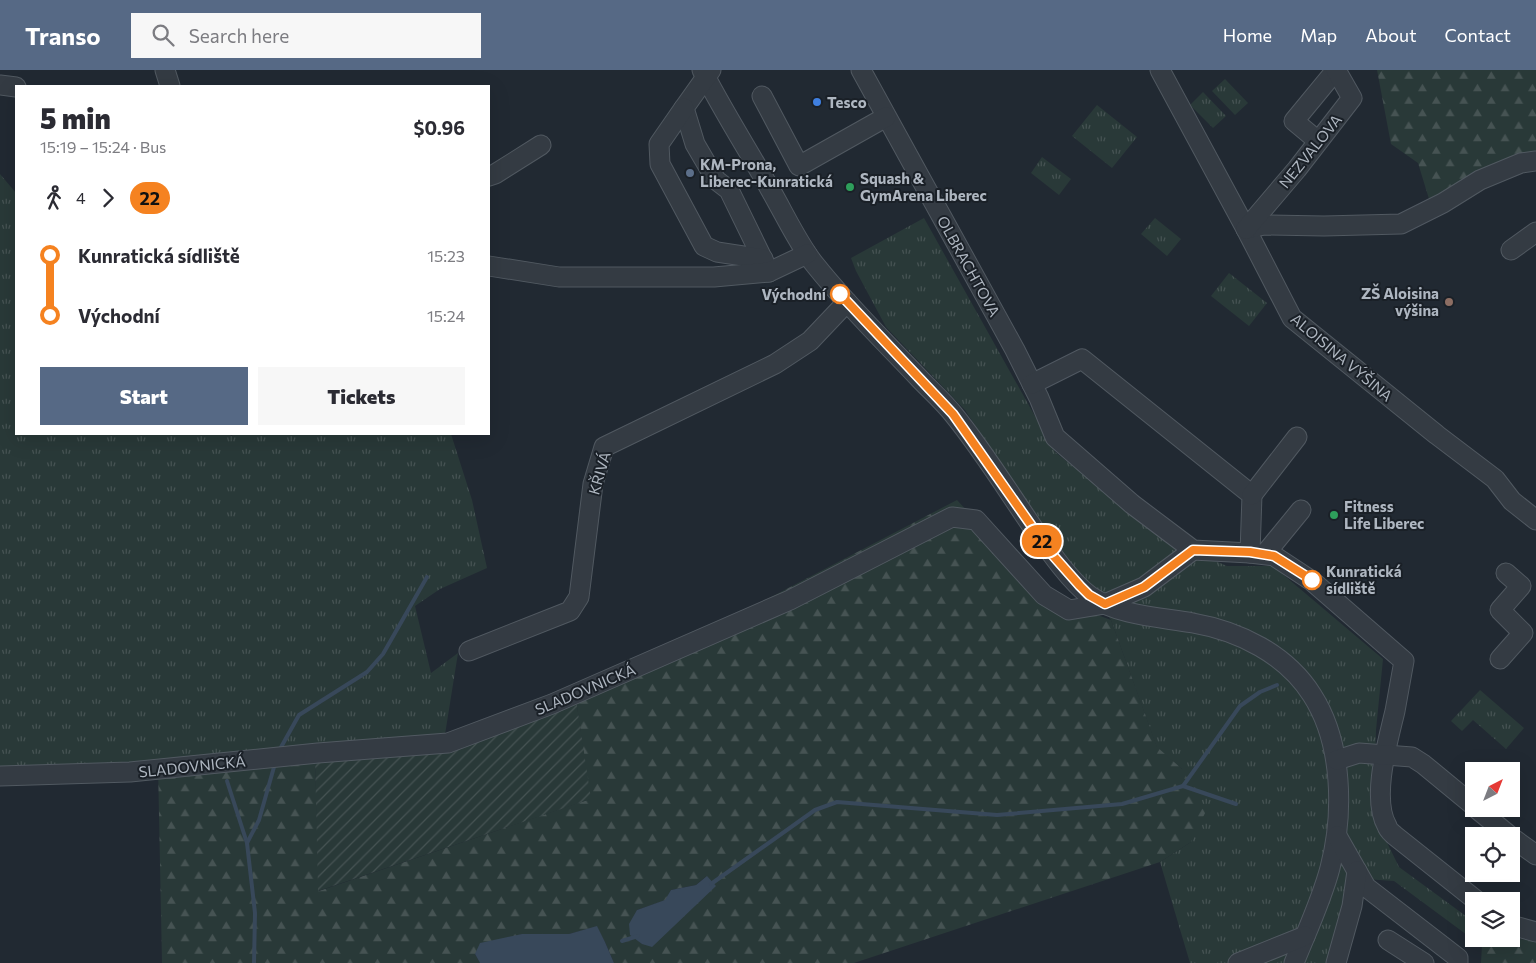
<!DOCTYPE html>
<html lang="en">
<head>
<meta charset="utf-8">
<style>
  :root { --surface:#fff; --page:#f7f7f7; --text:#2b2b33; --muted:#7c7c81; --accent:#566985 }
  body { margin:0; font-family:Commissioner,sans-serif; background:var(--page); color:var(--text); height:100vh; display:flex; flex-direction:column; font-size:19px; white-space:nowrap }
  * { box-sizing:border-box; margin:0 }
  p { font-size:16px; color:var(--muted) }
  .icon { flex:none; width:28px; height:28px; fill:none; stroke:currentColor; stroke-width:2; stroke-linecap:round; stroke-linejoin:round }
  .map { position:relative; flex:1; overflow:hidden }
  .panel { position:absolute; left:15px; top:15px; width:475px; height:350px; display:flex; flex-direction:column; background:var(--surface); border-radius:0px; box-shadow:0 5px 20px #0002 }
  .panel>* { flex:none }
  .badge { padding:0 10px; border-radius:16px; font-size:18px; line-height:32px }
  .needle { width:32px; rotate:42deg }
  .fabs { position:absolute; left:1465px; top:692px; display:grid; gap:10px }
  .fabs a { display:grid; place-items:center; width:55px; height:55px; border-radius:0px; background:var(--surface); box-shadow:0 5px 20px #0002; font-size:25px }
  .map>.badge { position:absolute; translate:-50% -50%; box-shadow:0 0 0 2px #fff }
  .legs { display:flex; align-items:center; gap:8px; height:55px; padding:0 25px; font-size:16px }
  .legs p { margin-inline-start:auto }
  .head { display:flex; align-items:center; justify-content:space-between; height:85px; padding:0 25px }
  h1 { font-size:28px; font-weight:800; line-height:38px }
  .cta { display:flex; gap:10px; margin-top:auto; padding:10px 25px }
  .cta a { flex:1; height:58px; border-radius:0px; background:var(--accent); color:#fff; font-size:20px; font-weight:800; line-height:58px; text-align:center }
  .cta a+a { background:var(--page); color:var(--text) }
  ul { padding:0 25px; list-style:none }
  li { display:flex; align-items:center; gap:18px; height:60px; font-size:19px }
  li i { display:grid; place-items:center; width:8px; height:100%; margin:0 6px; background:currentColor }
  li i::after { content:''; width:12px; height:12px; margin:-6px; border:4px solid; border-radius:50%; background:var(--surface) }
  li p { margin-inline-start:auto }
  li:first-child i { background:linear-gradient(#0000 50%,currentColor 0) }
  li:last-child i { background:linear-gradient(currentColor 50%,#0000 0) }
  header { display:flex; align-items:center; gap:30px; box-sizing:border-box; height:70px; padding:0 25px; background:var(--accent); color:#fff }
  header strong { font-size:24px }
  nav { display:flex; gap:28px; margin-inline-start:auto; font-size:18px }
  .search { width:350px; height:45px; background:var(--page); display:flex; align-items:center; gap:12px; box-sizing:border-box; padding:0 18px; border-radius:0px; color:var(--muted); font-size:19px }
  .map>svg:first-child { display:block }
  .grass { fill:url(#grass-tufts) }
  .forest { fill:url(#forest-firs); fill-rule:evenodd }
  .garden { fill:url(#garden-furrows) }
  .water { fill:#38485a }
  .lines { fill:none; stroke-linecap:round; stroke-linejoin:round }
  .stream { stroke:#38485a; stroke-width:4 }
  .minor-casing { stroke:#515961; stroke-width:21 }
  .minor { stroke:#343b43; stroke-width:19 }
  .line-1-casing { stroke:#fff; stroke-width:11 }
  .line-1 { stroke:#f58220; stroke-width:8 }
  .shop-dot { fill:#3f7fe0; stroke:#1a2027; stroke-width:2 }
  .service-dot { fill:#5c6f8a; stroke:#1a2027; stroke-width:2 }
  .leisure-dot { fill:#2e9e5b; stroke:#1a2027; stroke-width:2 }
  .stop-1-dot { fill:#fff; stroke:#f58220; stroke-width:2.5 }
  .education-dot { fill:#8d6e63; stroke:#1a2027; stroke-width:2 }
  .labels { text-anchor:middle; dominant-baseline:central; stroke-width:4; stroke-linejoin:round; paint-order:stroke }
  .poi-label { font-size:15px; font-weight:bold; fill:#aeb6c0; stroke:#1a2027; text-anchor:start }
  .street-label { font-size:15px; fill:#aeb6c0; stroke:#1a2027 }
  .stop-label { font-size:15px; font-weight:bold; fill:#aeb6c0; stroke:#1a2027; text-anchor:end }
</style>
</head>
<body>
<header>
<strong>Transo</strong>
<div class="search"><svg class="icon" aria-label="search" viewBox="0 0 24 24"><circle cx="10" cy="10" r="6"/><path d="M15 15l6 6"/></svg>Search here</div>
<nav><a>Home</a><a>Map</a><a>About</a><a>Contact</a></nav>
</header>
<div class="map">
<svg width="1536" height="893" viewBox="0 0 1536 893">
  <defs>
    <pattern id="grass-tufts" width="24" height="20" patternUnits="userSpaceOnUse" patternTransform="scale(1.25)"><rect width="24" height="20" fill="#293938"/><path d="M3 7l-1-3M5 7V3M7 7l1-3M15 17l-1-3M17 17v-4M19 17l1-3" fill="none" stroke="#465353"/></pattern>
    <pattern id="forest-firs" width="22" height="20" patternUnits="userSpaceOnUse" patternTransform="scale(1.25)"><rect width="22" height="20" fill="#293938"/><path d="M5 1l3.5 6h-7zM16 11l3.5 6h-7z" fill="#465353"/></pattern>
    <pattern id="garden-furrows" width="10" height="10" patternUnits="userSpaceOnUse" patternTransform="scale(1.25)"><rect width="10" height="10" fill="#293938"/><path d="M-1 1l2-2M0 10L10 0M9 11l2-2" fill="none" stroke="#465353"/></pattern>
  </defs>
  <rect width="100%" height="100%" fill="#212932"/>
  <g class="grass">
    <polygon points="1225,9 1248,33 1235,45 1212,21"/>
    <polygon points="1203,22 1226,46 1213,58 1190,35"/>
    <polygon points="1097,35 1137,67 1112,98 1072,66"/>
    <polygon points="1042,87 1071,109 1059,125 1031,103"/>
    <polygon points="0,104 16,123 16,364 230,364 231,366 235,364 451,364 472,430 487,498 440,519 415,536 431,603 458,583 443,677 0,701"/>
    <polygon points="924,148 1055,382 1165,469 1227,496 1273,496 1383,589 1376,660 1374,746 1399,797 1474,852 1474,869 1489,869 1482,876 1394,811 1351,808 1328,893 1190,893 1160,792 1191,772 1182,699 1157,678 1111,550 1025,430 965,340 886,257 856,201 851,188"/>
    <polygon points="1155,148 1181,169 1167,186 1141,164"/>
    <polygon points="1229,203 1267,233 1249,256 1211,226"/>
    <polygon points="1480,620 1524,658 1506,679 1473,650 1462,661 1451,651"/>
  </g>
  <g class="forest">
    <polygon points="1377,0 1536,0 1536,84 1522,85 1429,129 1418,93 1391,74"/>
    <path d="M957,430L1044,525L1111,550L1157,677L1182,699L1206,741L1191,772L1160,792L854,893H614L605,872L597,857L569,864H522L475,884L480,893H162L158,695L315,688L319,821L590,729L576,629ZM706,806L642,874L634,867L637,840L666,830L671,820L696,815Z"/>
    <polygon points="1511,868 1536,871 1536,893 1481,893 1482,876 1489,869"/>
  </g>
  <polygon class="garden" points="576,629 591,729 318,821 315,688 443,677"/>
  <g class="water">
    <polygon points="707,806 716,816 652,877 642,874 630,865 629,854 637,840 665,830 671,820 696,815"/>
    <polygon points="597,856 605,872 614,893 480,893 475,884 480,873 522,864 569,864"/>
  </g>
  <g class="lines">
    <g class="stream">
      <polyline points="280,679 299,645 367,602 383,584 427,507"/>
      <polyline points="227,711 247,773"/>
      <polyline points="1183,716 1236,734"/>
      <polyline points="711,814 815,740 837,732 997,745 1122,734 1183,716 1240,636 1260,622 1277,615"/>
      <polyline points="622,871 638,866"/>
      <polyline points="254,893 255,843 247,773 259,750 274,697"/>
    </g>
    <defs>
      <g id="minor">
        <polyline points="165,0 170,16"/>
        <path d="M702,0C723,41 748,80 770,119C784,143 799,176 816,196C847,235 883,270 917,306C929,319 943,331 954,345C984,382 1009,423 1036,462C1050,482 1071,512 1090,526C1120,546 1159,547 1193,553C1239,561 1286,584 1312,625C1343,673 1344,744 1330,798C1322,829 1306,863 1294,893"/>
        <polyline points="711,0 684,38 695,74 716,110 729,120 769,202"/>
        <path d="M861,0L1015,280L1039,328L1055,367L1132,434L1193,480L1250,483L1274,486L1312,511L1404,591C1401,608 1398,625 1395,641C1388,671 1371,728 1387,756C1388,760 1392,763 1394,765L1477,831"/>
        <polyline points="1160,0 1246,159 1292,248 1437,365 1495,409 1512,431 1536,450"/>
        <polyline points="0,15 16,17"/>
        <polyline points="762,26 799,96 886,47"/>
        <polyline points="684,38 659,74 660,94 704,176 717,182 763,189"/>
        <polyline points="1318,71 1294,51 1336,0"/>
        <polyline points="489,106 495,104 541,75"/>
        <polyline points="1246,159 1264,155 1324,156 1401,154 1443,133 1480,110 1521,93 1536,91"/>
        <polyline points="1246,159 1297,99 1352,28 1336,0"/>
        <polyline points="1511,180 1536,162"/>
        <polyline points="489,196 559,207 714,207 769,202 807,184"/>
        <polyline points="1032,314 1082,289 1252,425 1250,483"/>
        <polyline points="1252,425 1297,367"/>
        <polyline points="1265,484 1301,440"/>
        <polyline points="469,581 570,541 579,527 593,414 604,377 775,294 810,271 847,232"/>
        <polyline points="1500,589 1523,563 1500,540 1521,516 1506,503"/>
        <polyline points="1337,690 1359,683 1412,687 1423,694 1474,736"/>
        <polyline points="0,706 130,702 318,683 448,673 552,634 790,530 952,447 976,450 1044,525 1069,540 1105,534 1144,517 1193,480"/>
        <polyline points="1477,739 1510,766"/>
        <polyline points="1337,766 1366,817 1458,888 1458,893"/>
        <polyline points="1511,767 1536,785"/>
        <polyline points="1511,855 1536,862"/>
        <polyline points="1388,870 1424,893"/>
        <polyline points="1238,893 1305,866"/>
        <polyline points="1336,893 1352,836 1357,801"/>
      </g>
    </defs>
    <use href="#minor" class="minor-casing"/>
    <use href="#minor" class="minor"/>
  </g>
  <g class="lines">
    <defs>
      <polyline id="line-1" points="840,224 953,344 1050,482 1080,516 1089,525 1105,534 1144,517 1193,480 1250,482 1274,486 1312,510"/>
    </defs>
    <use href="#line-1" class="line-1-casing"/>
    <use href="#line-1" class="line-1"/>
  </g>
  <circle class="shop-dot" cx="817" cy="32" r="5"/>
  <circle class="service-dot" cx="690" cy="103" r="5"/>
  <g class="leisure-dot">
    <circle cx="850" cy="117" r="5"/>
    <circle cx="1334" cy="445" r="5"/>
  </g>
  <g class="stop-1-dot">
    <circle cx="840" cy="224" r="9"/>
    <circle cx="1312" cy="510" r="9"/>
  </g>
  <circle class="education-dot" cx="1449" cy="232" r="5"/>
  <g class="labels">
    <g class="poi-label">
      <text x="827" y="32">Tesco</text>
      <text x="700" y="94">KM-Prona,<tspan x="700" dy="17">Liberec-Kunratická</tspan></text>
      <text x="860" y="108">Squash &amp;<tspan x="860" dy="17">GymArena Liberec</tspan></text>
      <text x="1439" y="223" text-anchor="end">ZŠ Aloisina<tspan x="1439" dy="17">výšina</tspan></text>
      <text x="1344" y="436">Fitness<tspan x="1344" dy="17">Life Liberec</tspan></text>
    </g>
    <g class="street-label">
      <text transform="translate(1310 81) rotate(-51)">NEZVALOVA</text>
      <text transform="translate(969 196) rotate(61)">OLBRACHTOVA</text>
      <text transform="translate(1342 287) rotate(40)">ALOISINA VÝŠINA</text>
      <text transform="translate(599 403) rotate(-74)">KŘIVÁ</text>
      <text transform="translate(585 619) rotate(-23)">SLADOVNICKÁ</text>
      <text transform="translate(192 696) rotate(-6)">SLADOVNICKÁ</text>
    </g>
    <g class="stop-label">
      <text x="826" y="224">Východní</text>
      <text x="1326" y="501" text-anchor="start">Kunratická<tspan x="1326" dy="17">sídliště</tspan></text>
    </g>
  </g>
</svg>
<div class="fabs">
<a><svg class="needle" viewBox="-14 -14 28 28"><path d="M0-13l5 13h-10z" fill="#e53935"/><path d="M0 13l5-13h-10z" fill="#7c7c81"/></svg></a>
<a><svg class="icon" aria-label="locate" viewBox="0 0 24 24"><circle cx="12" cy="12" r="6"/><path d="M12 2v4M12 18v4M2 12h4M18 12h4"/></svg></a>
<a><svg class="icon" aria-label="layers" viewBox="0 0 24 24"><path d="M12 4l9 5-9 5-9-5zM3 14l9 5 9-5"/></svg></a>
</div>
<b class="badge" style="left:1042px;top:471px;background:#f58220;color:#111">22</b>
<section class="panel">
<div class="head"><div><h1>5 min</h1><p>15:19 – 15:24 · Bus</p></div><b>$0.96</b></div>
<div class="legs"><svg class="icon" aria-label="walk" viewBox="0 0 24 24"><circle cx="13" cy="4" r="2"/><path d="M13 8l-2 6 4 7M11 14l-3 7M7 12l3-4h3l4 4"/></svg>4<svg class="icon" aria-label="forward" viewBox="0 0 24 24"><path d="M9 5l7 7-7 7"/></svg><b class="badge" style="background:#f58220;color:#111">22</b></div>
<ul>
<li><i style="color:#f58220"></i><b>Kunratická sídliště</b><p>15:23</p></li>
<li><i style="color:#f58220"></i><b>Východní</b><p>15:24</p></li>
</ul>
<div class="cta"><a>Start</a><a>Tickets</a></div>
</section>
</div>
</body>
</html>
